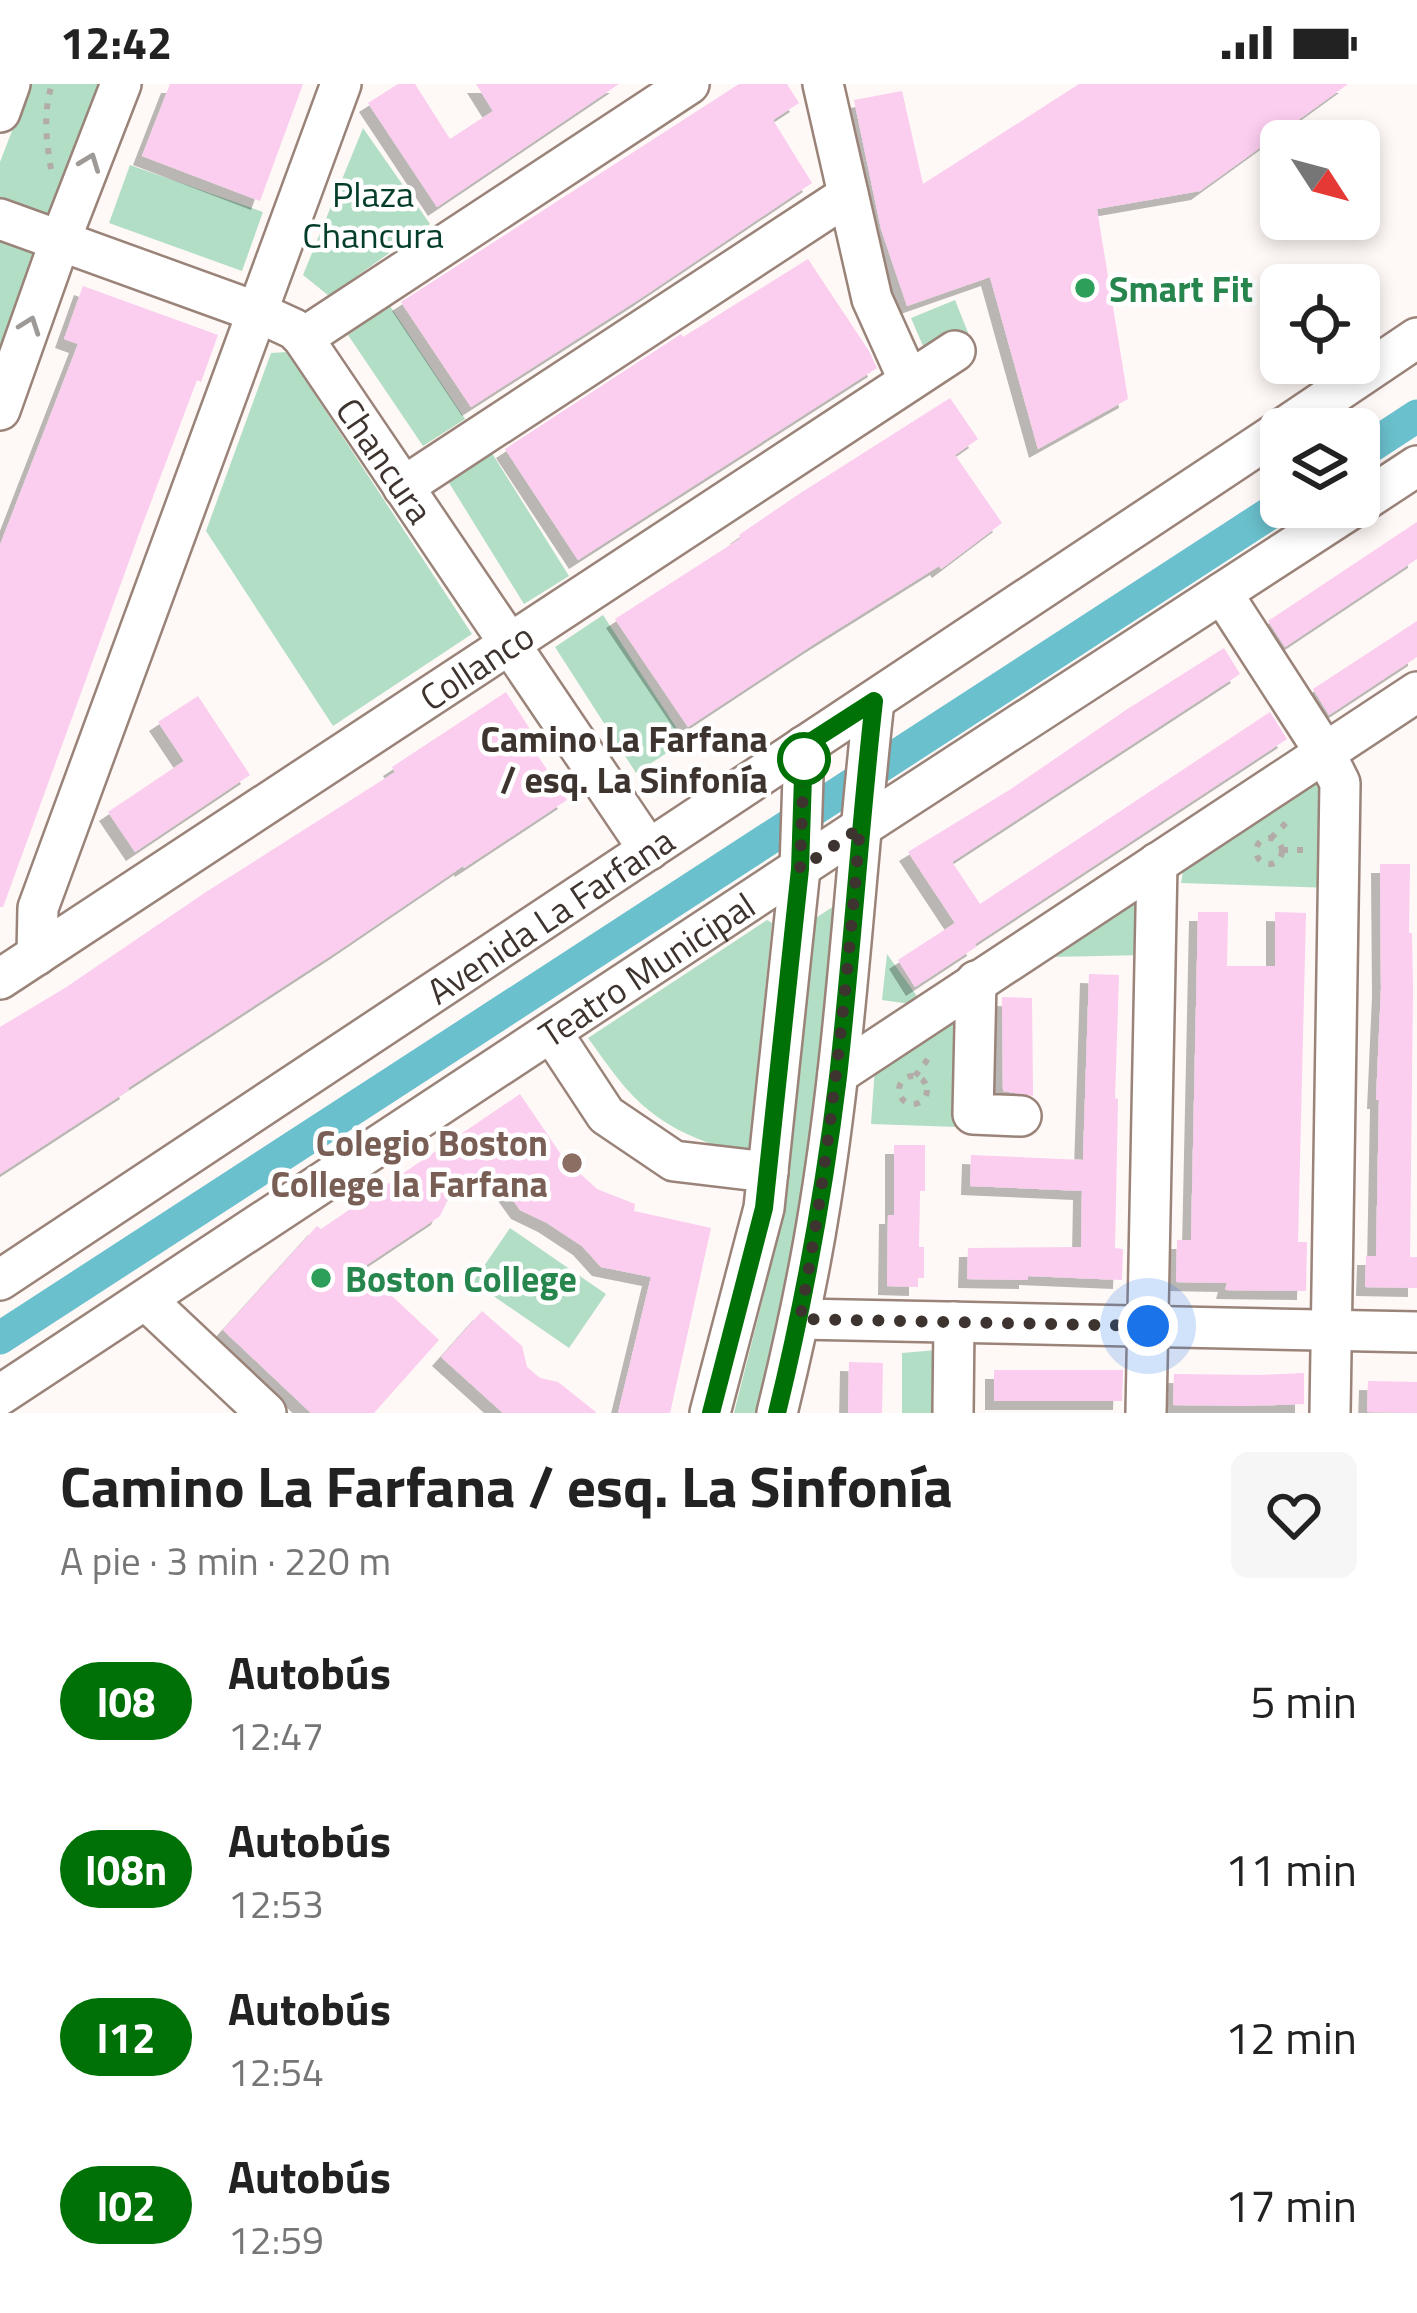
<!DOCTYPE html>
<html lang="es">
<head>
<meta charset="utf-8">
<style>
  :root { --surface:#fff; --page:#f6f6f6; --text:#222; --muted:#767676 }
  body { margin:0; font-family:"Titillium Web",sans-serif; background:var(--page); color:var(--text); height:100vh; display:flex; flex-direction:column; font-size:45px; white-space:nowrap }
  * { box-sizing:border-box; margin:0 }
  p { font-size:39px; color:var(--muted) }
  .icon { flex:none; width:66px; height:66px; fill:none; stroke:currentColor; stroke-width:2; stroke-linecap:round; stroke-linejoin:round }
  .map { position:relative; height:1329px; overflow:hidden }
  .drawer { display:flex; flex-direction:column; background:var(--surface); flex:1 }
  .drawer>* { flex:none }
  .badge { padding:0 24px; border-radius:39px; font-size:42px; line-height:78px }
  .needle { width:78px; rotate:126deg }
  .fabs { position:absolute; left:1260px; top:36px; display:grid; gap:24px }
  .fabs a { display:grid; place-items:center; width:120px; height:120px; border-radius:18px; background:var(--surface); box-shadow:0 6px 18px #0003; font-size:60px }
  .you { position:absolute; width:60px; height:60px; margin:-30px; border:9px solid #fff; border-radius:50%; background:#1a73e8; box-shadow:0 0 0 18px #1a73e833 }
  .map>.badge { position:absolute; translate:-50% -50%; box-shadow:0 0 0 6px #fff }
  .round { display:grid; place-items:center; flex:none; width:126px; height:126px; border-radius:18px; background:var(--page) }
  .overview { display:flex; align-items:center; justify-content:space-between; height:204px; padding:0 60px }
  h1 { font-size:57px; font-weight:700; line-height:90px }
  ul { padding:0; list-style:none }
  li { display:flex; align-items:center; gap:36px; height:168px; padding:0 60px }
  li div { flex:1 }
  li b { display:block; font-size:45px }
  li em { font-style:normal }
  li .badge { min-width:132px; font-weight:700; text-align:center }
  .status { display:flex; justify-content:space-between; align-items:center; height:84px; padding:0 60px; background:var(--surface); direction:ltr }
  .status svg { height:33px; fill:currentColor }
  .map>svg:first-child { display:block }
  .green { fill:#b3dec6 }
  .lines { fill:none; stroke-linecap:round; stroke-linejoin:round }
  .canal { stroke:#6ac0cd; stroke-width:33 }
  .building { fill:#fbcdef; filter:url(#shadow) }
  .minor-casing { stroke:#9a8379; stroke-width:44 }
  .path { stroke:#b2aba7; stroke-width:6; stroke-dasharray:6 9; stroke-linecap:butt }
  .minor { stroke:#fff; stroke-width:39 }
  .oneway { stroke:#9e9a97 }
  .line-casing { stroke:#fff; stroke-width:27 }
  .line { stroke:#007106; stroke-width:18 }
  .walk { stroke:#3e342f; stroke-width:12; stroke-dasharray:0 21.6 }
  .leisure-dot { fill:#2e9e5b; stroke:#fff; stroke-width:4.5 }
  .stop-dot { fill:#fff; stroke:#007106; stroke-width:6 }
  .education-dot { fill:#8d6e63; stroke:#fff; stroke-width:4.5 }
  .labels { text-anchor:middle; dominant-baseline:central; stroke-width:9; stroke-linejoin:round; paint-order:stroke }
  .park-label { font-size:36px; fill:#043e28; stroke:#fff }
  .leisure-label { font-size:36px; font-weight:bold; fill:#27864d; stroke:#fff; text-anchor:start }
  .street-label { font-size:36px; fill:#3e342f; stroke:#fff }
  .stop-label { font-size:36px; font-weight:bold; fill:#3e342f; stroke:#fff; text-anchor:end }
  .education-label { font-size:36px; font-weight:bold; fill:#785e54; stroke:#fff; text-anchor:end }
</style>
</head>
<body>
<div class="status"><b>12:42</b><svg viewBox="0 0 49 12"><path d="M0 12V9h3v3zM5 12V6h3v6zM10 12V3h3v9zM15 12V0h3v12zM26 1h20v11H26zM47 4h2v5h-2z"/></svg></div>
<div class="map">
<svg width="1417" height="1329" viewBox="0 0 1417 1329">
  <defs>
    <filter id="shadow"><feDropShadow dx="-9" dy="9" stdDeviation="0" flood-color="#0004"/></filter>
  </defs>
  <rect width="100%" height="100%" fill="#fef8f6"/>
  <g class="green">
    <polygon points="30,0 111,0 0,306 0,78"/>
    <polygon points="363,44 430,140 329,212 303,191"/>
    <polygon points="130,81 263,128 242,187 109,139"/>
    <polygon points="955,216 969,251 926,269 911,234"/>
    <polygon points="390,222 465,335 423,362 348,251"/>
    <polygon points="287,268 472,550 333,642 206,447 271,269"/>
    <polygon points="490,366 569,492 524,520 446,394"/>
    <polygon points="603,531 685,657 636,689 555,563"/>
    <polygon points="1326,680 1333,804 1181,799 1186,770"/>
    <polygon points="1153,789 1147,871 1050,873"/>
    <polygon points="837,820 801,1145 761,1329 734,1329 764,1210 788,1092 802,843"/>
    <path d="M767,836L772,839L748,1072C715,1062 678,1050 651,1028C625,1008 607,980 588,954Z"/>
    <polygon points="887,870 924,922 882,916"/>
    <polygon points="965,924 958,1043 871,1040 875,982"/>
    <polygon points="510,1144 606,1210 569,1264 473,1198"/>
    <polygon points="937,1266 946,1329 902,1329 902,1269"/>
  </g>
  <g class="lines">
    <g class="canal">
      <polyline points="1359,370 1417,332"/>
      <polyline points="0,1254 1281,422"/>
    </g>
  </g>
  <g class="building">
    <polygon points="170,0 303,0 260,117 142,72"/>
    <polygon points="398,0 415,0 450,55 493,27 476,0 619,0 437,123 368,19"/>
    <polygon points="739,0 787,0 799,19 773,36 812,99 641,214 471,323 401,218"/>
    <polygon points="1079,0 1348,0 1200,107 1097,125 1128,315 1038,365 990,193 907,222 881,145 854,16 902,7 923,100"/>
    <polygon points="808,175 869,267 877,284 578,476 505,365 681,250 683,253"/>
    <polygon points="83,202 218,251 201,298 197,296 143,439 3,823 0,823 0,461 78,260 64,255"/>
    <polygon points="950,314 978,355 955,371 1002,439 941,485 939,482 814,560 688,643 615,535 741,454 739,451 799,410"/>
    <polygon points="1417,438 1417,475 1285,563 1268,537"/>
    <polygon points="1417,537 1417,573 1329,631 1313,605"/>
    <polygon points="1224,564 1240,590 952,778 980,820 1270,628 1287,655 975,860 976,863 915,903 898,876 955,839 908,768 1011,705 1126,626"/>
    <polygon points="506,608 537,656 530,660 567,716 464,784 463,782 338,867 128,1004 129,1006 0,1090 0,943 65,904 206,808 395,688 392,683"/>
    <polygon points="198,612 250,691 135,768 108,728 184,677 158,638"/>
    <polygon points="1380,780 1410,780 1409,849 1412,849 1413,904 1410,1173 1417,1173 1417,1204 1365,1203 1366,1172 1376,1172 1379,1016 1376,1016 1381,904"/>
    <polygon points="1198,828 1228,828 1227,882 1275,882 1275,828 1306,829 1298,1158 1307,1158 1306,1207 1225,1206 1227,1199 1176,1198 1177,1156 1191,1156"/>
    <polygon points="1089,890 1119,891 1115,1014 1118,1015 1115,1164 1123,1165 1122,1196 1028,1192 1028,1196 967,1195 968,1164 1081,1163 1082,1107 970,1102 971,1071 1083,1076"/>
    <polygon points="1002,913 1032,914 1033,1012 1003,1007"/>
    <polygon points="520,1010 564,1075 597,1105 635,1120 634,1127 711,1144 670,1329 618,1329 651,1193 601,1183 582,1162 547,1139 520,1126 502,1101 486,1087 449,1113 440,1132 362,1184 439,1256 374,1329 311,1329 223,1246 317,1142 321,1145"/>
    <polygon points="894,1061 925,1061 925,1107 920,1107 919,1163 924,1163 924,1194 918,1194 918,1203 887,1202 888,1131 894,1131"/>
    <polygon points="482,1227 522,1262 527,1283 540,1294 558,1298 597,1329 503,1329 441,1273"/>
    <polygon points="849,1278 883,1279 882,1329 848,1329"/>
    <polygon points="994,1286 1123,1286 1122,1317 994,1317"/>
    <polygon points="1304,1289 1304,1320 1244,1322 1173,1321 1174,1290 1259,1291"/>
    <polygon points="1368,1297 1417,1298 1417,1329 1367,1328"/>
  </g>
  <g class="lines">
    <defs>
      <g id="minor">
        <polyline points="823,0 872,215 909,297"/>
        <polyline points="0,28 10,0"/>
        <path id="s1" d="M0,135L257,228L294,245L303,254L649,766"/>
        <polyline points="303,254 689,0"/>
        <polyline points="0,326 60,157 121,0"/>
        <polyline points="1282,345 1417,254"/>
        <polyline points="403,403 848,111"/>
        <polyline points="1359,420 1417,382"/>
        <polyline points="1222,509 1324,667 1340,699 1330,1329"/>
        <polyline points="37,871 38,824 341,0"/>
        <path id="s2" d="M0,895L955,267"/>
        <polyline points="976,897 973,1030 1021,1032"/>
        <polyline points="552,949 606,1031 674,1077 768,1088"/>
        <polyline points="838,990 1417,608"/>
        <path id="s3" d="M0,1196L1281,346"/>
        <polyline points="146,1216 266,1329"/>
        <polyline points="800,1235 1417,1248"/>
        <path id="s4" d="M0,1311L860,744L1354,423"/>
        <polyline points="710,1329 764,1124 800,785 804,662"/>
        <path d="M777,1329C794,1260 809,1191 820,1121C847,954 855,785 874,617"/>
        <polyline points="953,1329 954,1238"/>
        <polyline points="1146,1329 1157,779"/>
      </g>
    </defs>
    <use href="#minor" class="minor-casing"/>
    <g class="path">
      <path d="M51,85C46,55 43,29 52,0"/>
      <polyline points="1271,754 1287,738"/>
      <circle cx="1269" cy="767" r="13"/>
      <polyline points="1282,766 1307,766"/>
      <circle cx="913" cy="1006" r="14"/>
      <polyline points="915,992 931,971"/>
    </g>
    <use href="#minor" class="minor"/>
  </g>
  <defs><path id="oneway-chevron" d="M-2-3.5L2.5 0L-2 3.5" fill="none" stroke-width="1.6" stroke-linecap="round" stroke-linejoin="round" transform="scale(3)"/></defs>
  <g class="oneway">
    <use href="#oneway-chevron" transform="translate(90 78) rotate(-69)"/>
    <use href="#oneway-chevron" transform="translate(30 241) rotate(-70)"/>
  </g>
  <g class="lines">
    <defs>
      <path id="line" d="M711,1329L764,1124L800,785L804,662L874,617C860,742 852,868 838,993C824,1107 804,1218 777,1329"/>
    </defs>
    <use href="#line" class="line-casing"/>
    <use href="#line" class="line"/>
    <path class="walk" d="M804,675L800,785L860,744C846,909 830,1072 800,1235L1148,1242"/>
  </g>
  <g class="leisure-dot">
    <circle cx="1085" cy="204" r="12"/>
    <circle cx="321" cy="1194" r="12"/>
  </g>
  <circle class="stop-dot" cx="804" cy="675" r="24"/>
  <circle class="education-dot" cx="572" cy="1079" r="12"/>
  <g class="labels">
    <g class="park-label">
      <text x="373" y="109">Plaza<tspan x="373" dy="41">Chancura</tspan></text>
    </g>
    <g class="leisure-label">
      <text x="1109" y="204">Smart Fit</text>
      <text x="345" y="1194">Boston College</text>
    </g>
    <g class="street-label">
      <text stroke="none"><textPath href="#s1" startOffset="474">Chancura</textPath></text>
      <text stroke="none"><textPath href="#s2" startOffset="570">Collanco</textPath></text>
      <text stroke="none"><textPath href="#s3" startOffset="660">Avenida La Farfana</textPath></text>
      <text stroke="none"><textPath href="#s4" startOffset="774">Teatro Municipal</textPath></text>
    </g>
    <g class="stop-label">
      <text x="768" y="654">Camino La Farfana<tspan x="768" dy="41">/ esq. La Sinfonía</tspan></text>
    </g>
    <g class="education-label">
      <text x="548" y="1058">Colegio Boston<tspan x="548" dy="41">College la Farfana</tspan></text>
    </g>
  </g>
</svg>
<div class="fabs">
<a><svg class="needle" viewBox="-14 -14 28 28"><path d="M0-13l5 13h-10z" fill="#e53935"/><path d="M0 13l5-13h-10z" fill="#767676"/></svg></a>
<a><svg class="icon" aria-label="locate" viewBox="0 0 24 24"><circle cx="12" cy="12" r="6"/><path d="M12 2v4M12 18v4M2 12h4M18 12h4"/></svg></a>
<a><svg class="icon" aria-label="layers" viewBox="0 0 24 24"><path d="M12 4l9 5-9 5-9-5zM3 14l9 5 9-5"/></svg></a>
</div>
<div class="you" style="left:1148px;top:1242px"></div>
</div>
<section class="drawer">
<div class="overview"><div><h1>Camino La Farfana / esq. La Sinfonía</h1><p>A pie · 3 min · 220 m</p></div><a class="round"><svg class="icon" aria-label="heart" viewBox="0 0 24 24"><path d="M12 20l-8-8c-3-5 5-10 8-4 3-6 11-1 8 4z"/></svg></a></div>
<ul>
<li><span class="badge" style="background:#007106;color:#fff">I08</span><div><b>Autobús</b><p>12:47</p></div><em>5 min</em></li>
<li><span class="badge" style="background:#007106;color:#fff">I08n</span><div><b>Autobús</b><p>12:53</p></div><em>11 min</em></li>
<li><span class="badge" style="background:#007106;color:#fff">I12</span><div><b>Autobús</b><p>12:54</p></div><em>12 min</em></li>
<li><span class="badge" style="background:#007106;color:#fff">I02</span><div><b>Autobús</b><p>12:59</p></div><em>17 min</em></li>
</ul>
</section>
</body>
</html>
